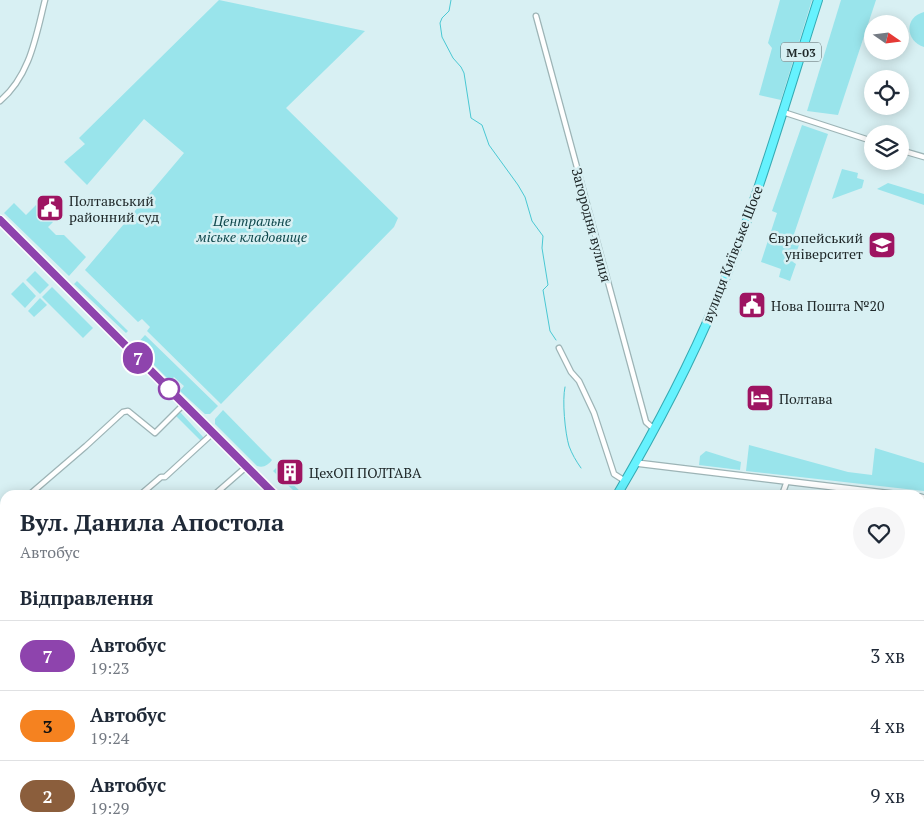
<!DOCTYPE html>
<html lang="uk">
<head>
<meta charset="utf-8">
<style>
  :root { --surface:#fff; --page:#f6f6f7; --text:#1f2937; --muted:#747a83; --line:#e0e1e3 }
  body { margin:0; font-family:"PT Serif",serif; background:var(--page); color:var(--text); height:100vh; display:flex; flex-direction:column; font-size:19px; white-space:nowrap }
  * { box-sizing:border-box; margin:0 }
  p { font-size:16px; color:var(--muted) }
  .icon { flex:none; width:28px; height:28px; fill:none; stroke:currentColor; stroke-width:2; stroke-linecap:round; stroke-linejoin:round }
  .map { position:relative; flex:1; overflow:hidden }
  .drawer { position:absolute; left:0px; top:490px; width:925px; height:350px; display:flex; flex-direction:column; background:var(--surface); border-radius:15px 15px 0 0; box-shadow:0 2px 12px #0003 }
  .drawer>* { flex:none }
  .badge { padding:0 10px; border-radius:16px; font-size:18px; line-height:32px }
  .needle { width:32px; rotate:104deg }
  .controls { position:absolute; left:864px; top:15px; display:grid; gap:10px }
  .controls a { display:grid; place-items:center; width:45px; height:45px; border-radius:50%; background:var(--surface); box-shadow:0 2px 12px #0003; font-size:25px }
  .map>.badge { position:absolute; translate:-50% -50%; box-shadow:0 0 0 2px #fff }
  h2 { padding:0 20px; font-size:19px; line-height:45px }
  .round { display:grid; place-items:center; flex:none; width:52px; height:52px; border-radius:26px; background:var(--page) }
  .headline { display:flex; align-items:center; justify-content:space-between; height:85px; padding:0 20px }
  h1 { font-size:24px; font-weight:700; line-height:38px }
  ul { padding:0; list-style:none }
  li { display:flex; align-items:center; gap:15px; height:70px; padding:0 20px; border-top:1px solid var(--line) }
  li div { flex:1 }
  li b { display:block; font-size:19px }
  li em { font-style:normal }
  li .badge { min-width:55px; font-weight:700; text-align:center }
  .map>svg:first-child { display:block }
  .green { fill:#99e4eb }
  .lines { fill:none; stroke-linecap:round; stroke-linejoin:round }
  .stream { stroke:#4ac8d3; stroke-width:1 }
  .minor-casing { stroke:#9db4b6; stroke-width:7 }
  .tertiary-casing { stroke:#9db4b6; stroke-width:8 }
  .secondary-casing { stroke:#9db4b6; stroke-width:9 }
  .primary-casing { stroke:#35aab3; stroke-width:9 }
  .trunk-casing { stroke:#35aab3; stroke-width:10 }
  .minor { stroke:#fff; stroke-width:4.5 }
  .tertiary { stroke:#fff; stroke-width:5.5 }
  .secondary { stroke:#fff; stroke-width:6 }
  .primary { stroke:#8cf5fe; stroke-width:7 }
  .trunk { stroke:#66f2fe; stroke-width:8 }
  .line-casing { stroke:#fff; stroke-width:11 }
  .line { stroke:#8e44ad; stroke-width:8 }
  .stop-dot { fill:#fff; stroke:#8e44ad; stroke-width:2.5 }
  .labels { text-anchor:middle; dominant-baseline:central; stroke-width:5; stroke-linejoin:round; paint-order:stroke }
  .shield { fill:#d8f0f3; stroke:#576566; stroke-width:1 }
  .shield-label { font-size:12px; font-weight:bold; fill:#20292a }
  .poi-label { font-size:14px; fill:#20292a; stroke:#d8f0f3; text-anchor:start }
  .park-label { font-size:14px; font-style:italic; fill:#0f474c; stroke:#d8f0f3 }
  .street-label { font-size:14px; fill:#20292a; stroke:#d8f0f3 }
</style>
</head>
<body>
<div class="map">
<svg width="924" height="840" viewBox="0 0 924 840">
  <rect width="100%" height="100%" fill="#d8f0f3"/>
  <g class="green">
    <polygon points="219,0 365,31 286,108 398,218 394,227 221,404 147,331 150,327 142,319 138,322 85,270 184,153 144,119 87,185 64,162 85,144 79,138"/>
    <polygon points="780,0 812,0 781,100 759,95 772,48 768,43"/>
    <polygon points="841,0 876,0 838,115 807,111"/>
    <path d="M924,12V47C905,41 904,17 924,12Z"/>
    <polygon points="802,125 828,134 791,243 799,245 793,262 796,264 790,281 779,277 781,269 761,262 777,213 772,211"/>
    <polygon points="842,169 858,173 857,178 864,180 862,188 832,199"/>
    <polygon points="888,183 924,194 924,205 877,189"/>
    <polygon points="14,203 26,215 36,205 53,222 48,227 56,235 64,235 86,257 69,276 4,213"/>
    <polygon points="35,271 49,285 40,294 26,280"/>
    <polygon points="77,281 128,331 126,333 74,284"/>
    <polygon points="23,282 36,296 25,308 11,294"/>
    <polygon points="52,287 93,328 83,338 42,297"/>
    <polygon points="40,298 47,305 34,317 28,311"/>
    <polygon points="145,335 218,406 210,414 205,414 180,391 184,386 174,377 170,381 135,346"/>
    <path d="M223,410L272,460C268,465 264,468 257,466L215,424V419Z"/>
    <polygon points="178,412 181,413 203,437 203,440 200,440 175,415"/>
    <polygon points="749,445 848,472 872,475 875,448 924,463 924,491 746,471"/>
    <polygon points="706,451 741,462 740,470 699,465 700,456"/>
    <polygon points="276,468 304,495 289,495 293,490 273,471"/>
  </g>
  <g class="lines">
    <g class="stream">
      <polyline points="451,0 449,11 442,18 440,23 442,37 453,58 461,67 464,73 471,118 482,125 489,145 518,185 525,197 532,221 543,236 542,248 548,285 543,290 550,331 556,340"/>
      <path d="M565,387C562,400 565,433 569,446C572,454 576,461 581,468"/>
    </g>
    <defs>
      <g id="minor">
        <polyline points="536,16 646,422 654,429"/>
        <path d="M0,101C30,76 36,36 45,0"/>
        <polyline points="783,112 872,141"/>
        <polyline points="900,150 924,157"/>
        <polyline points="559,348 571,372 579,381 594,413 614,474 625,481"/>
        <polyline points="29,495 86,446 123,412 128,411 155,433 184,404"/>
        <polyline points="140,495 161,477 165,477 213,433"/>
        <polyline points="214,495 246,467"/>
        <polyline points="782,495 787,481"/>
        <polyline points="0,520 5,516"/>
        <polyline points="0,574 5,578"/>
        <polyline points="0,636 5,639"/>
        <polyline points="0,670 5,649"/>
        <polyline points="920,717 924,718"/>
        <polyline points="0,797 5,799"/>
        <polyline points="72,835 79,840"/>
        <polyline points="12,840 14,835"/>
        <polyline points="84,840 85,835"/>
        <polyline points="709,840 710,835"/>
        <polyline points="786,840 787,835"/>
        <polyline points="854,840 855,835"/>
      </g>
      <g id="tertiary">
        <polyline points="636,463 901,495"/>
        <polyline points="920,497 924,498"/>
      </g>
      <polyline id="secondary" points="920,840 924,811"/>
      <polyline id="primary" points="623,835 628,840"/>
      <g id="trunk">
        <polyline points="0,220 275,495"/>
        <path d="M617,495C654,432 689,366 717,299C757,202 786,100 818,0"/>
        <polyline points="398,840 402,835"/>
      </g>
    </defs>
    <use href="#minor" class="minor-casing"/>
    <use href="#tertiary" class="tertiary-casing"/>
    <use href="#secondary" class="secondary-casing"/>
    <use href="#primary" class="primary-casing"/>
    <use href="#trunk" class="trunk-casing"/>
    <use href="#minor" class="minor"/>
    <use href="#tertiary" class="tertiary"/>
    <use href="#secondary" class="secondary"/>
    <use href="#primary" class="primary"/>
    <use href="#trunk" class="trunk"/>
  </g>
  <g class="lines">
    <defs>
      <polyline id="line" points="0,220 275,495"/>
    </defs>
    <use href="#line" class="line-casing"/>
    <use href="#line" class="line"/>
  </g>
  <defs>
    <symbol id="civic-square" viewBox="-11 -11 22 22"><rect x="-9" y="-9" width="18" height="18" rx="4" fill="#9e1461" stroke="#d8f0f3"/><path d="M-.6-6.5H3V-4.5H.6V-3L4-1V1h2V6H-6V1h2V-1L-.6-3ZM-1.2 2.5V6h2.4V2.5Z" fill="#fff"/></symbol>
    <symbol id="university-square" viewBox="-11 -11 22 22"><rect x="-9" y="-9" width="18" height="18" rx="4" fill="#9e1461" stroke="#d8f0f3"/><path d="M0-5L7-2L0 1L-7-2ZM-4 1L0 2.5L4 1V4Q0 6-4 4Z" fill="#fff"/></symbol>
    <symbol id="hotel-square" viewBox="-11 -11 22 22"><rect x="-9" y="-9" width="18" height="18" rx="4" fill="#9e1461" stroke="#d8f0f3"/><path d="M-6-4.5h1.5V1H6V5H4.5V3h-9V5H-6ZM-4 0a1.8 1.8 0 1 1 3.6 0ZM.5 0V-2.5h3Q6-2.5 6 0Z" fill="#fff"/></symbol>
    <symbol id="building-square" viewBox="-11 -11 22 22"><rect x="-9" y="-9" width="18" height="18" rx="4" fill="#9e1461" stroke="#d8f0f3"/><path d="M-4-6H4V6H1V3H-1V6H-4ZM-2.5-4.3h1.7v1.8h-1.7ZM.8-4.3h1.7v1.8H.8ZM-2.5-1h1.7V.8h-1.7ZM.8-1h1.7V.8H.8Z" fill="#fff"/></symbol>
  </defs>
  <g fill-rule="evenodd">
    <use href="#civic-square" x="34" y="192" width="32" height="32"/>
    <use href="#university-square" x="866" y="229" width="32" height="32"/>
    <use href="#civic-square" x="736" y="289" width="32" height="32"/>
    <use href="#hotel-square" x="744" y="382" width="32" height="32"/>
    <use href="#building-square" x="274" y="456" width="32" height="32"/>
  </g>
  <circle class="stop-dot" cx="169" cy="389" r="10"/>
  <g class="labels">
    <rect class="shield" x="781" y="42.5" width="40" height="19" rx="4"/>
    <g class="shield-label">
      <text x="801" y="52">М-03</text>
    </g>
    <g class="poi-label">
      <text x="69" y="200">Полтавський<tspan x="69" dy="16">районний суд</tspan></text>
      <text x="863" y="237" text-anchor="end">Європейський<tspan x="863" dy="16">університет</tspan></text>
      <text x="771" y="305">Нова Пошта №20</text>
      <text x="779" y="398">Полтава</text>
      <text x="309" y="472">ЦехОП ПОЛТАВА</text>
    </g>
    <g class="park-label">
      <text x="252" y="220">Центральне<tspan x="252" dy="16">міське кладовище</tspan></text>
    </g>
    <g class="street-label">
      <text transform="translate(592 225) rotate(75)">Загородня вулиця</text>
      <text transform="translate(732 254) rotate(-69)">вулиця Київське Шосе</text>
    </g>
  </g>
</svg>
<div class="controls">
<a><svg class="needle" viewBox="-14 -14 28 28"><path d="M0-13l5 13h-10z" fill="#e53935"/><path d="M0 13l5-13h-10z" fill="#747a83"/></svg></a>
<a><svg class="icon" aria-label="locate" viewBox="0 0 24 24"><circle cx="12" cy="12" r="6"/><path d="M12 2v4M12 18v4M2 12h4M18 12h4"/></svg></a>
<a><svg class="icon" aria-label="layers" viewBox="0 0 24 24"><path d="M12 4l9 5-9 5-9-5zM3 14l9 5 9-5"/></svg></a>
</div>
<b class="badge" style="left:138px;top:358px;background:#8e44ad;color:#fff">7</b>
<section class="drawer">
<div class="headline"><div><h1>Вул. Данила Апостола</h1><p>Автобус</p></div><a class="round"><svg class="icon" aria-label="heart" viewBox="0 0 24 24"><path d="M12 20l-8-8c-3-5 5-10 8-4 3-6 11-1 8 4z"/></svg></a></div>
<h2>Відправлення</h2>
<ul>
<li><span class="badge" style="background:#8e44ad;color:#fff">7</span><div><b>Автобус</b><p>19:23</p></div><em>3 хв</em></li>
<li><span class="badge" style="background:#f58220;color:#111">3</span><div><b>Автобус</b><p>19:24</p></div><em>4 хв</em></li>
<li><span class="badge" style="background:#8b5e3c;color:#fff">2</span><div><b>Автобус</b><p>19:29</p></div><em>9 хв</em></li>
</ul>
</section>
</div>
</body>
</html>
